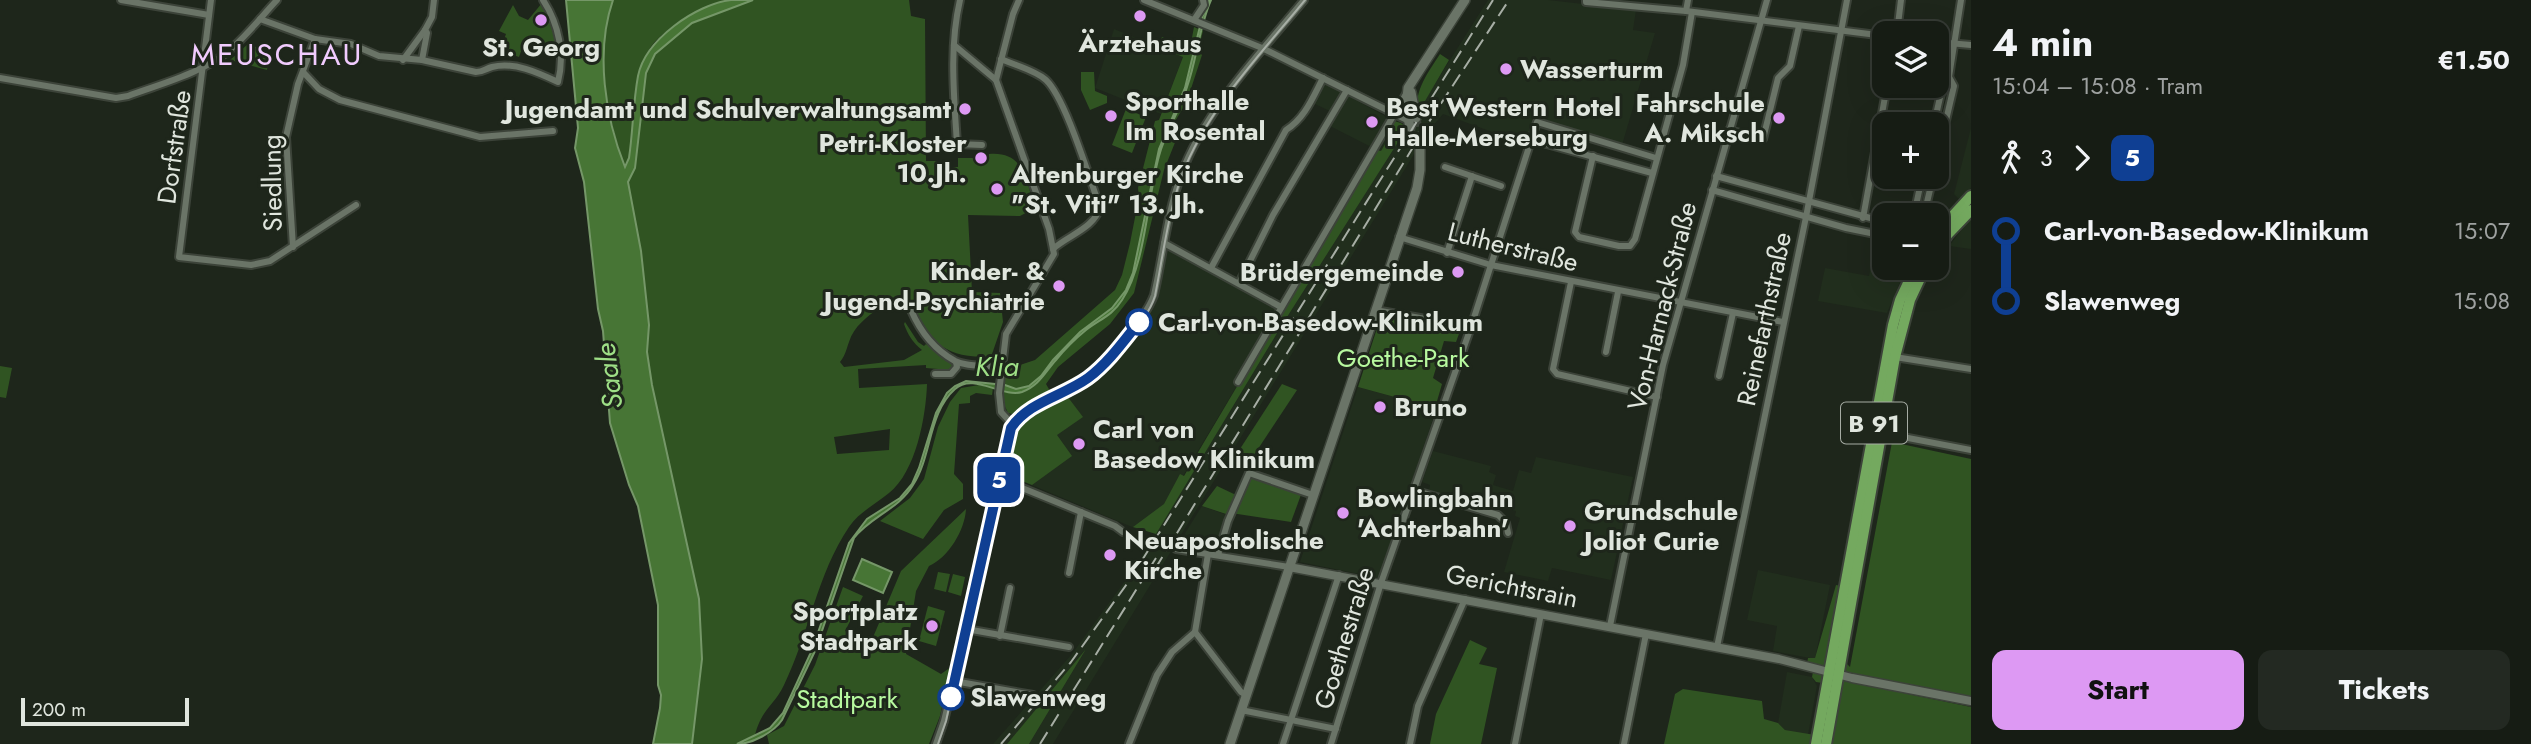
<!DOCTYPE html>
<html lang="en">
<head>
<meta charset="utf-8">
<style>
  :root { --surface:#161c14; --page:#232922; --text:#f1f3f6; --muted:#9ea1a0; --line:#353a34; --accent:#dd99f3 }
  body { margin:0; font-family:Jost,sans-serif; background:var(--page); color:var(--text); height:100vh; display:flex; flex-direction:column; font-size:26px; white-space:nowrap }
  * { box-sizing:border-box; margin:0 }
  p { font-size:23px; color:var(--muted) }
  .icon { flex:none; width:38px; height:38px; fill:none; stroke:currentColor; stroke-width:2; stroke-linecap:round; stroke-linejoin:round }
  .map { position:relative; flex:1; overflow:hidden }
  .side { display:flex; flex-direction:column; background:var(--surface); width:560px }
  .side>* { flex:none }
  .badge { padding:0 14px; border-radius:10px; font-size:24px; line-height:46px }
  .tools { position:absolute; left:1872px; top:21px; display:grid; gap:14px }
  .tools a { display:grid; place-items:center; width:77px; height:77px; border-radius:14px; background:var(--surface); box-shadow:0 7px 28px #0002,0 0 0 2px var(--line); font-size:35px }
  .scale { position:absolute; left:21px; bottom:18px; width:168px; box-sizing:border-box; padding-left:7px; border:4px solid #e0e6de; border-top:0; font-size:19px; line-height:24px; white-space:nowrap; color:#e0e6de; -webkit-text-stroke:5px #1e261b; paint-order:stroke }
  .map>.badge { position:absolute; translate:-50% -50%; box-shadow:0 0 0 4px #fff }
  .legs { display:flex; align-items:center; gap:10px; height:77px; padding:0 21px; font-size:23px }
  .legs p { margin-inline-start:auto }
  .head { display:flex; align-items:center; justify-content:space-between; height:119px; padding:0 21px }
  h1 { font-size:38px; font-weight:700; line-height:52px }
  .cta { display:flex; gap:14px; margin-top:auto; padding:14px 21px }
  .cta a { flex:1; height:80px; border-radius:14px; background:var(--accent); color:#111; font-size:28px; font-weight:700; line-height:80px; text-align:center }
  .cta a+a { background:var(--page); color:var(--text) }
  ul { padding:0 21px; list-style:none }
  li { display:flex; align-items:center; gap:24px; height:70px; font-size:26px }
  li i { display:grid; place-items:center; width:10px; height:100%; margin:0 9px; background:currentColor }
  li i::after { content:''; width:18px; height:18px; margin:-9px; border:5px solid; border-radius:50%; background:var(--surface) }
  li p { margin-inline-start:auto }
  li:first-child i { background:linear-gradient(#0000 50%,currentColor 0) }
  li:last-child i { background:linear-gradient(currentColor 50%,#0000 0) }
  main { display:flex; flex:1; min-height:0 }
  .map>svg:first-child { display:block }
  .built { fill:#212e1d }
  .green { fill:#305422; fill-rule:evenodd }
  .water { fill:#477535; stroke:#759768; stroke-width:2 }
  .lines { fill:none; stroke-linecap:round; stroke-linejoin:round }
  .secondary-tunnel { stroke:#3b4338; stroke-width:9; stroke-dasharray:9 4.5; stroke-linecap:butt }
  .minor-casing { stroke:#3c4339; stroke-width:10 }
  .tertiary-casing { stroke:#3c4339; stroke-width:11 }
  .secondary-casing { stroke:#3c4339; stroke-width:12 }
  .primary-casing { stroke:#3c4339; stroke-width:14 }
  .minor { stroke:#6a7467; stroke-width:6 }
  .tertiary { stroke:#6a7467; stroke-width:8 }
  .secondary { stroke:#6a7467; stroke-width:9 }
  .primary { stroke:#74a95f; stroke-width:10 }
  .tram { stroke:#a7aea5; stroke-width:2 }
  .rail { stroke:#a7aea5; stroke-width:2; stroke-dasharray:14 7; stroke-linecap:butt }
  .line-1-casing { stroke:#fff; stroke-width:16 }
  .line-1 { stroke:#0f3f93; stroke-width:10 }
  .poi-dot { fill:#dd99f3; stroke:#1e261b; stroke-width:2.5 }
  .stop-1-dot { fill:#fff; stroke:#0f3f93; stroke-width:3.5 }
  .labels { text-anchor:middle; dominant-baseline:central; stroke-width:6; stroke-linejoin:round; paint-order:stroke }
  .shield { fill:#1e261b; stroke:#a6aca4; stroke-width:2 }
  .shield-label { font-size:24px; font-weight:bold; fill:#e0e6de }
  .poi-label { font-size:26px; font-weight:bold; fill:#e0e6de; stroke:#1e261b; text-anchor:start }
  .street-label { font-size:26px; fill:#e0e6de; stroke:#1e261b }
  .stop-label { font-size:26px; font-weight:bold; fill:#e0e6de; stroke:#1e261b; text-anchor:start }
  .park-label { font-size:26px; fill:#b7f99f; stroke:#1e261b }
  .water-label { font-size:28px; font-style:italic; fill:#9edf86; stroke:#1e261b }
  .quarter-label { font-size:30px; letter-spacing:2px; fill:#f1cbfe; stroke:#1e261b }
</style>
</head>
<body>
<main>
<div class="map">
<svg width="1971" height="744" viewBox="0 0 1971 744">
  <rect width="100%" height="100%" fill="#1e261b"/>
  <g class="built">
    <polygon points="1488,0 1548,0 1636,10 1633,30 1655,33 1622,145 1537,120 1528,145 1443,114 1427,133 1053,744 1029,744 1086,649 1007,744 993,744 1072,654 1136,566 1282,325"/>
    <polygon points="1114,29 1183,57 1161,114 1095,88"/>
    <polygon points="1323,82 1394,121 1392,124 1395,127 1381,152 1330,126 1336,114 1313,103"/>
    <polygon points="1971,128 1971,188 1959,199 1954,194"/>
    <polygon points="1971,218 1971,249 1949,246"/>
    <polygon points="1171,247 1283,309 1153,526 1137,529 1005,474 1004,472 1014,430 1019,423 1035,410 1067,396 1110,365 1143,326 1156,300 1168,250"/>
    <polygon points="1873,258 1885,260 1885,268 1906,268 1887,313 1818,301 1825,268 1869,276"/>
    <polygon points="1358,387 1439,409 1434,416 1379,578 1300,562"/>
    <polygon points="1433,451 1491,466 1489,472 1496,475 1493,485 1513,491 1519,470 1531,473 1536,457 1633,477 1611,580 1552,568 1548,581 1504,572 1520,518 1515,516 1516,511 1481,501 1479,507 1429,492 1430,485 1422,482"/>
    <polygon points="1202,506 1227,515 1217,544 1184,535"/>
    <polygon points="1758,570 1830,585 1815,659 1773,651 1777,626 1747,620"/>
    <polygon points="1787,672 1812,677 1817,686 1808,735 1785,730 1778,723"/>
  </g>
  <g class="green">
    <path d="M613,0H729C706,9 659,28 648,52C642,66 637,99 635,115C631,133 633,152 625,168C607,114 594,55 613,0Z"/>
    <path d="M753,0H909L911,16L925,19L926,161H944L945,167H958V158H988L989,154C1025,151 1026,181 1035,208L1020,216L968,215L972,292L1000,293L1003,322L991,357C944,357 934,346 913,305L899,310L879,308C867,317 854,326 849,342C846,350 846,354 840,362L844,367L904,360L922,350C913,343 908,335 904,324L905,322L918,342L924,346L926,344L950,360L953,366L950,370L926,368V365L858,369L859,388L927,384C926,416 916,472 889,493C876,504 859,512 849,527C817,574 809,634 784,685C774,706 762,708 755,735L737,744H692L702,659L699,599L652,385L647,352L649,325L641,251L628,182L635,168L646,73L655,54L692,23ZM890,429L889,450L837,454L834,437Z"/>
    <polygon points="542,3 553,23 559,54 526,37 519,57 500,50 506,34 499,31 513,5 519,16 528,20"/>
    <polygon points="1194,27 1203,31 1198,51 1202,55 1187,101 1170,130 1178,135 1164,170 1134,293 1110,324 1058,367 1046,384 1050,391 1012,414 1008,413 1002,400 1003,362 1017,366 1035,360 1115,290 1122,275 1130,243 1139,197 1138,188 1155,121 1159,120 1183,57 1158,47 1162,37 1190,48"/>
    <polygon points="248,44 270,52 267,70 230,60"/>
    <path d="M1440,54L1449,60L1418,113C1413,92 1429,71 1440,54Z"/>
    <polygon points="1081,72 1094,72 1095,91 1107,96 1107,103 1090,110 1081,90"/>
    <polygon points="1126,109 1146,117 1132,153 1112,145"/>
    <polygon points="1394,121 1401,123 1407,128 1282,325 1156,534 1133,527 1164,504 1180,474 1184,476 1377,150 1381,151 1395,127 1392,124"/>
    <polygon points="1381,316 1460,331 1456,342 1444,341 1433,378 1442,384 1435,408 1358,387"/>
    <polygon points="0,366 12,368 6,398 0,397"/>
    <polygon points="1282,384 1297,390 1252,458 1238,452"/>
    <polygon points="979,385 993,388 992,395 976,393 970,396 970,403 959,404 954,474 963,484 963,499 944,510 923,539 880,521 910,498 924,479 938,427 950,402 961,388"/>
    <path d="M1067,396L1083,417L1057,435L1072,456L1032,485L1005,474C1003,467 1006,460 1007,453C1015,414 1035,411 1067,396Z"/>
    <polygon points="1892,442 1971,459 1971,704 1904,691 1903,693 1971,707 1971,744 1664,744 1675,694 1683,689 1762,701 1764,719 1778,723 1785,730 1821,736 1830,684 1816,682 1812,677 1813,672 1806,670 1808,658 1815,658 1836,585 1847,587 1839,652 1848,654 1846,663 1850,667"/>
    <polygon points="1249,473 1302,492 1291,522 1231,513"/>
    <polygon points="1217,486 1236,495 1226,514 1202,506"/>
    <path d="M966,509C965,530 948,558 929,566L916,591L906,654L941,674L951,667L940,716L929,744H769L767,735L784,726L815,665L843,587L863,596L845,631L871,642L901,571Z"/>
    <polygon points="938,572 950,574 946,592 934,589"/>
    <polygon points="953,574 965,577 961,596 948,592"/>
    <polygon points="928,606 945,611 936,646 919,641"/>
    <polygon points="1470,640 1487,648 1479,664 1497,668 1481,744 1430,744 1436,714"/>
    <polygon points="1086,649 1029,744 1007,744"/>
  </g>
  <g class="water">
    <path d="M566,0H613C595,52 605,117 625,167L629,158C633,131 633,103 638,76C645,40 696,4 731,0C738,0 746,0 753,0L692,23L655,54L646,73L635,168L628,182L641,251L649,325L647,352L652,385L699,599L702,659L692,744H653L660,708L661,695L658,685V605L638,506L629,485L610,423L603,331L598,309L584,182L575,148L578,128Z"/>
    <path d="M1209,0H1211C1199,27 1197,59 1187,87C1180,111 1165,132 1159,156C1147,199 1146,263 1122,300C1112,316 1100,319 1086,330C1075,339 1065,349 1056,360C1045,372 1039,386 1022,392C1002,398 973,372 955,389C928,413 932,456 913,485C899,509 870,517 854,538L815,651L782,720C774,732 752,744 737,744L770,728L783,713L812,650L849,543L867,519L900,498L912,484L919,468L936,413L947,393L955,386L966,381L1005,385L1016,389L1029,386L1041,376L1053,360L1080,332L1112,308L1126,290L1133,273L1159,149L1185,88L1202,18Z"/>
    <polygon points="862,559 892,572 883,593 853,580"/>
  </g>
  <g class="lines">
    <g class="secondary-tunnel">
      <polyline points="1416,118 1420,140"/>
      <polyline points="1410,127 1414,148"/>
    </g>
    <defs>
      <g id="minor">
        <polyline points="121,0 209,15"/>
        <polyline points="211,0 179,257 251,265 270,261 356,205"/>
        <path d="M960,0C949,47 954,96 957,144L982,145"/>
        <polyline points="1144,0 1262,48 1409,121"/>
        <polyline points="1586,0 1586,2 1686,11 1885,36"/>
        <polyline points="1686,11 1688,0"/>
        <path d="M260,19L315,39L351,44L379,56L422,60L476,72C483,72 485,69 492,67C514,61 539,73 558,82C565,55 559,24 543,0"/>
        <polyline points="1194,20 1204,5 1203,0"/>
        <polyline points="1897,33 1901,0"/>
        <polyline points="1937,42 1971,45"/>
        <polyline points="954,45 996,80"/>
        <path d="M1001,59C1014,65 1035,70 1046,80C1066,99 1089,178 1100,207C1094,229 1068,235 1053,249"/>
        <polyline points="403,60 425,30"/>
        <polyline points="422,60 427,33 425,30 432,17 434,0"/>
        <polyline points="304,73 319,89 340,100 480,137 553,131"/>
        <path d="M0,78L116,98L128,96C163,83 204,73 232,48C248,34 262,16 277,0"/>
        <polyline points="1934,124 1943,84 1949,77 1961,0"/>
        <polyline points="1729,130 1763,139 1778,78 1790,66 1799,26"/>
        <polyline points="1532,140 1652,173"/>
        <polyline points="1593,156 1575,232 1579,237 1619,246 1630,246 1635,239 1683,65 1692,12"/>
        <polyline points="1937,159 1954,86 1949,77"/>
        <polyline points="1445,167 1501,186"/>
        <polyline points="1716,176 1885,222"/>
        <polyline points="1712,190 1846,228 1885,236"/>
        <polyline points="1914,215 1922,177"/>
        <polyline points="1924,215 1933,177"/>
        <polyline points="1863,218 1887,86"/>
        <polyline points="1399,237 1491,265 1783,322"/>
        <polyline points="1164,243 1281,307"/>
        <polyline points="293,247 286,137 298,84 315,39"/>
        <polyline points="1447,253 1472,176"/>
        <path d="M1211,268L1286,130C1305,118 1313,97 1323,78"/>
        <polyline points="1571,282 1553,369 1557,374 1657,397"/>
        <polyline points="1239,283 1273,215 1347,90"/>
        <path d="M911,310C920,331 935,350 955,361C967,367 988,366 1001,367"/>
        <polyline points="1375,310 1471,327"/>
        <polyline points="1606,352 1618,292"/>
        <polyline points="1895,357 1971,369"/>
        <polyline points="935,374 951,374 957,367 956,362"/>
        <polyline points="1719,376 1733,313"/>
        <polyline points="1238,382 1406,94"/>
        <polyline points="1012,424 1001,412 999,393 1006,334 1054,254 1049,229 996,80 1013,14 1019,0"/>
        <polyline points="1882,433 1971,450"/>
        <polyline points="998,478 1115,526 1123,532"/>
        <polyline points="1413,490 1498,515 1506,523 1508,533"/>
        <polyline points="1176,549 1289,567"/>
        <polyline points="1218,555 1228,521 1249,473 1313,495"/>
        <polyline points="1069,573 1081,512"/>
        <polyline points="1610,626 1663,365 1767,0"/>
        <polyline points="966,629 1069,647"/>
        <polyline points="1195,632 1241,692 1246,695"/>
        <polyline points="1000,636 1010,588"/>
        <polyline points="1717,647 1806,217 1847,0"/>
        <polyline points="954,681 1033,695"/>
        <polyline points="1241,710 1336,729"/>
        <path d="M936,744L944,721L966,629L1010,428C1024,404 1054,397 1076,383C1101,368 1144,322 1154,295C1163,256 1167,213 1181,175C1204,111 1261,52 1304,0"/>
        <polyline points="1129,744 1157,675 1172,652 1195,632 1208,554"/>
        <polyline points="1283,744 1339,575"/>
        <polyline points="1331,744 1381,583 1471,327 1537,122 1656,158"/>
        <polyline points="1410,744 1418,706 1465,599"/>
        <polyline points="1515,744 1541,614"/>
        <polyline points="1624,744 1646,634"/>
      </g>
      <polyline id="tertiary" points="1289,567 1779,659 1852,678 1971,701"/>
      <g id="secondary">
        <polyline points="1411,92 1416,118"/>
        <polyline points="1410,127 1406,109 1408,88 1465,0"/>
        <polyline points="1230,744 1417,188 1420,170 1420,140"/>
      </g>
      <g id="primary">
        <polyline points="1937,233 1971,196"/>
        <polyline points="1937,249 1948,234 1971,210"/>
        <polyline points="1816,744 1893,325 1900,300 1915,268"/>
        <polyline points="1826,744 1895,357 1910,300 1925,268"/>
      </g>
    </defs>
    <use href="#minor" class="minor-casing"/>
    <use href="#tertiary" class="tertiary-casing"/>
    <use href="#secondary" class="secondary-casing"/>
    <use href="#primary" class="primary-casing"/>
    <use href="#minor" class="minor"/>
    <use href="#tertiary" class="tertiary"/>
    <use href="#secondary" class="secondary"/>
    <use href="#primary" class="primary"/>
    <path class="tram" d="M938,744L946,721L1011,428C1025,406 1052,400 1073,387C1100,372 1146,325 1155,296C1163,256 1168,213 1182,175C1207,109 1261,54 1305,0"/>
    <g class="rail">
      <polyline points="1155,569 1423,131 1509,0"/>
      <polyline points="1001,744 1071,662 1129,581 1493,0"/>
      <polyline points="1040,744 1156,558"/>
    </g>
  </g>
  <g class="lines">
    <defs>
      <path id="line-1" d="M951,697L1011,428C1028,402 1063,396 1088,378C1108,363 1123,342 1139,322"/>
    </defs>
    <use href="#line-1" class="line-1-casing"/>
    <use href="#line-1" class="line-1"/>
  </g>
  <g class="poi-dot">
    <circle cx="1140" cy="16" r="7"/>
    <circle cx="541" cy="20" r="7"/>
    <circle cx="1506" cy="69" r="7"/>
    <circle cx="965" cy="109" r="7"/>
    <circle cx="1111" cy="116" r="7"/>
    <circle cx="1779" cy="118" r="7"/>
    <circle cx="1372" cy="122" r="7"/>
    <circle cx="981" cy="158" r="7"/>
    <circle cx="997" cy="189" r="7"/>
    <circle cx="1458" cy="272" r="7"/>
    <circle cx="1059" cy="286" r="7"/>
    <circle cx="1380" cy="407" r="7"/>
    <circle cx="1079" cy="444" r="7"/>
    <circle cx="1343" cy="513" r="7"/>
    <circle cx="1570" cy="526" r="7"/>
    <circle cx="1110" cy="555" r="7"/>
    <circle cx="932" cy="626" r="7"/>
  </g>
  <g class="stop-1-dot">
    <circle cx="1139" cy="322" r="12"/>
    <circle cx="951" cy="697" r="12"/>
  </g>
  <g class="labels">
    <rect class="shield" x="1841" y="402.5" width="66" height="41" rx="5"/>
    <g class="shield-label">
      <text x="1874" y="423">B 91</text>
    </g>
    <g class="poi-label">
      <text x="1140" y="43" text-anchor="middle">Ärztehaus</text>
      <text x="541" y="47" text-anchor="middle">St. Georg</text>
      <text x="1520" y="69">Wasserturm</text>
      <text x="1125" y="101">Sporthalle<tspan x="1125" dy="30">Im Rosental</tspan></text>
      <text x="1765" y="103" text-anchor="end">Fahrschule<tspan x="1765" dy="30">A. Miksch</tspan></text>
      <text x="1386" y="107">Best Western Hotel<tspan x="1386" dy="30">Halle-Merseburg</tspan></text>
      <text x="951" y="109" text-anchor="end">Jugendamt und Schulverwaltungsamt</text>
      <text x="967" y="143" text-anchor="end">Petri-Kloster<tspan x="967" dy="30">10.Jh.</tspan></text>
      <text x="1011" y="174">Altenburger Kirche<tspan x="1011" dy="30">"St. Viti" 13. Jh.</tspan></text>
      <text x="1045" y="271" text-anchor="end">Kinder- &amp;<tspan x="1045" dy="30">Jugend-Psychiatrie</tspan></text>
      <text x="1444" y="272" text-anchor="end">Brüdergemeinde</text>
      <text x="1394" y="407">Bruno</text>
      <text x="1093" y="429">Carl von<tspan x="1093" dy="30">Basedow Klinikum</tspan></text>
      <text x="1357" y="498">Bowlingbahn<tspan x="1357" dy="30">'Achterbahn'</tspan></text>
      <text x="1584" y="511">Grundschule<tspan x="1584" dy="30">Joliot Curie</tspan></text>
      <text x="1124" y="540">Neuapostolische<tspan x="1124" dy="30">Kirche</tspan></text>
      <text x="918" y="611" text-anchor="end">Sportplatz<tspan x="918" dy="30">Stadtpark</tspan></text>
    </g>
    <g class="street-label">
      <text transform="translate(174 147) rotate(-82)">Dorfstraße</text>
      <text transform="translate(272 183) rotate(-91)">Siedlung</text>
      <text transform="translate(1513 247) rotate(14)">Lutherstraße</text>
      <text transform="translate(1662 306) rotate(-76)">Von-Harnack-Straße</text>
      <text transform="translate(1764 319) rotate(-78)">Reinefarthstraße</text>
      <text transform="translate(1512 586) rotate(11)">Gerichtsrain</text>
      <text transform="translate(1344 638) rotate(-73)">Goethestraße</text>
    </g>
    <g class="stop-label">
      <text x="1158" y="322">Carl-von-Basedow-Klinikum</text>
      <text x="970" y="697">Slawenweg</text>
    </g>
    <g class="park-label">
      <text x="1403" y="358">Goethe-Park</text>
      <text x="847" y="699">Stadtpark</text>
    </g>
    <g class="water-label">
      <text x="997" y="366">Klia</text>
      <text transform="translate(609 376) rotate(-97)">Saale</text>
    </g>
    <g class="quarter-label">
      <text x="277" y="54">MEUSCHAU</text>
    </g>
  </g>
</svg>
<div class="tools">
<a><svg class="icon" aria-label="layers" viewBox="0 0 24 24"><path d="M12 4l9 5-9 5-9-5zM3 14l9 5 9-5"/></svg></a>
<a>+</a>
<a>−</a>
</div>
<div class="scale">200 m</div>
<b class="badge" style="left:999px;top:480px;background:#0f3f93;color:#fff">5</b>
</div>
<section class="side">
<div class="head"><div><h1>4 min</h1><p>15:04 – 15:08 · Tram</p></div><b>€1.50</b></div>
<div class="legs"><svg class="icon" aria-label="walk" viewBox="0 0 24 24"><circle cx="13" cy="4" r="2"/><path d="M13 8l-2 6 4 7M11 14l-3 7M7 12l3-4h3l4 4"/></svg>3<svg class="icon" aria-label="forward" viewBox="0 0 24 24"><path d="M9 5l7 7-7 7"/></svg><b class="badge" style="background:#0f3f93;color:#fff">5</b></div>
<ul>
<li><i style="color:#0f3f93"></i><b>Carl-von-Basedow-Klinikum</b><p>15:07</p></li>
<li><i style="color:#0f3f93"></i><b>Slawenweg</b><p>15:08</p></li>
</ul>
<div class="cta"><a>Start</a><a>Tickets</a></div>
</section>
</main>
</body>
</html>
